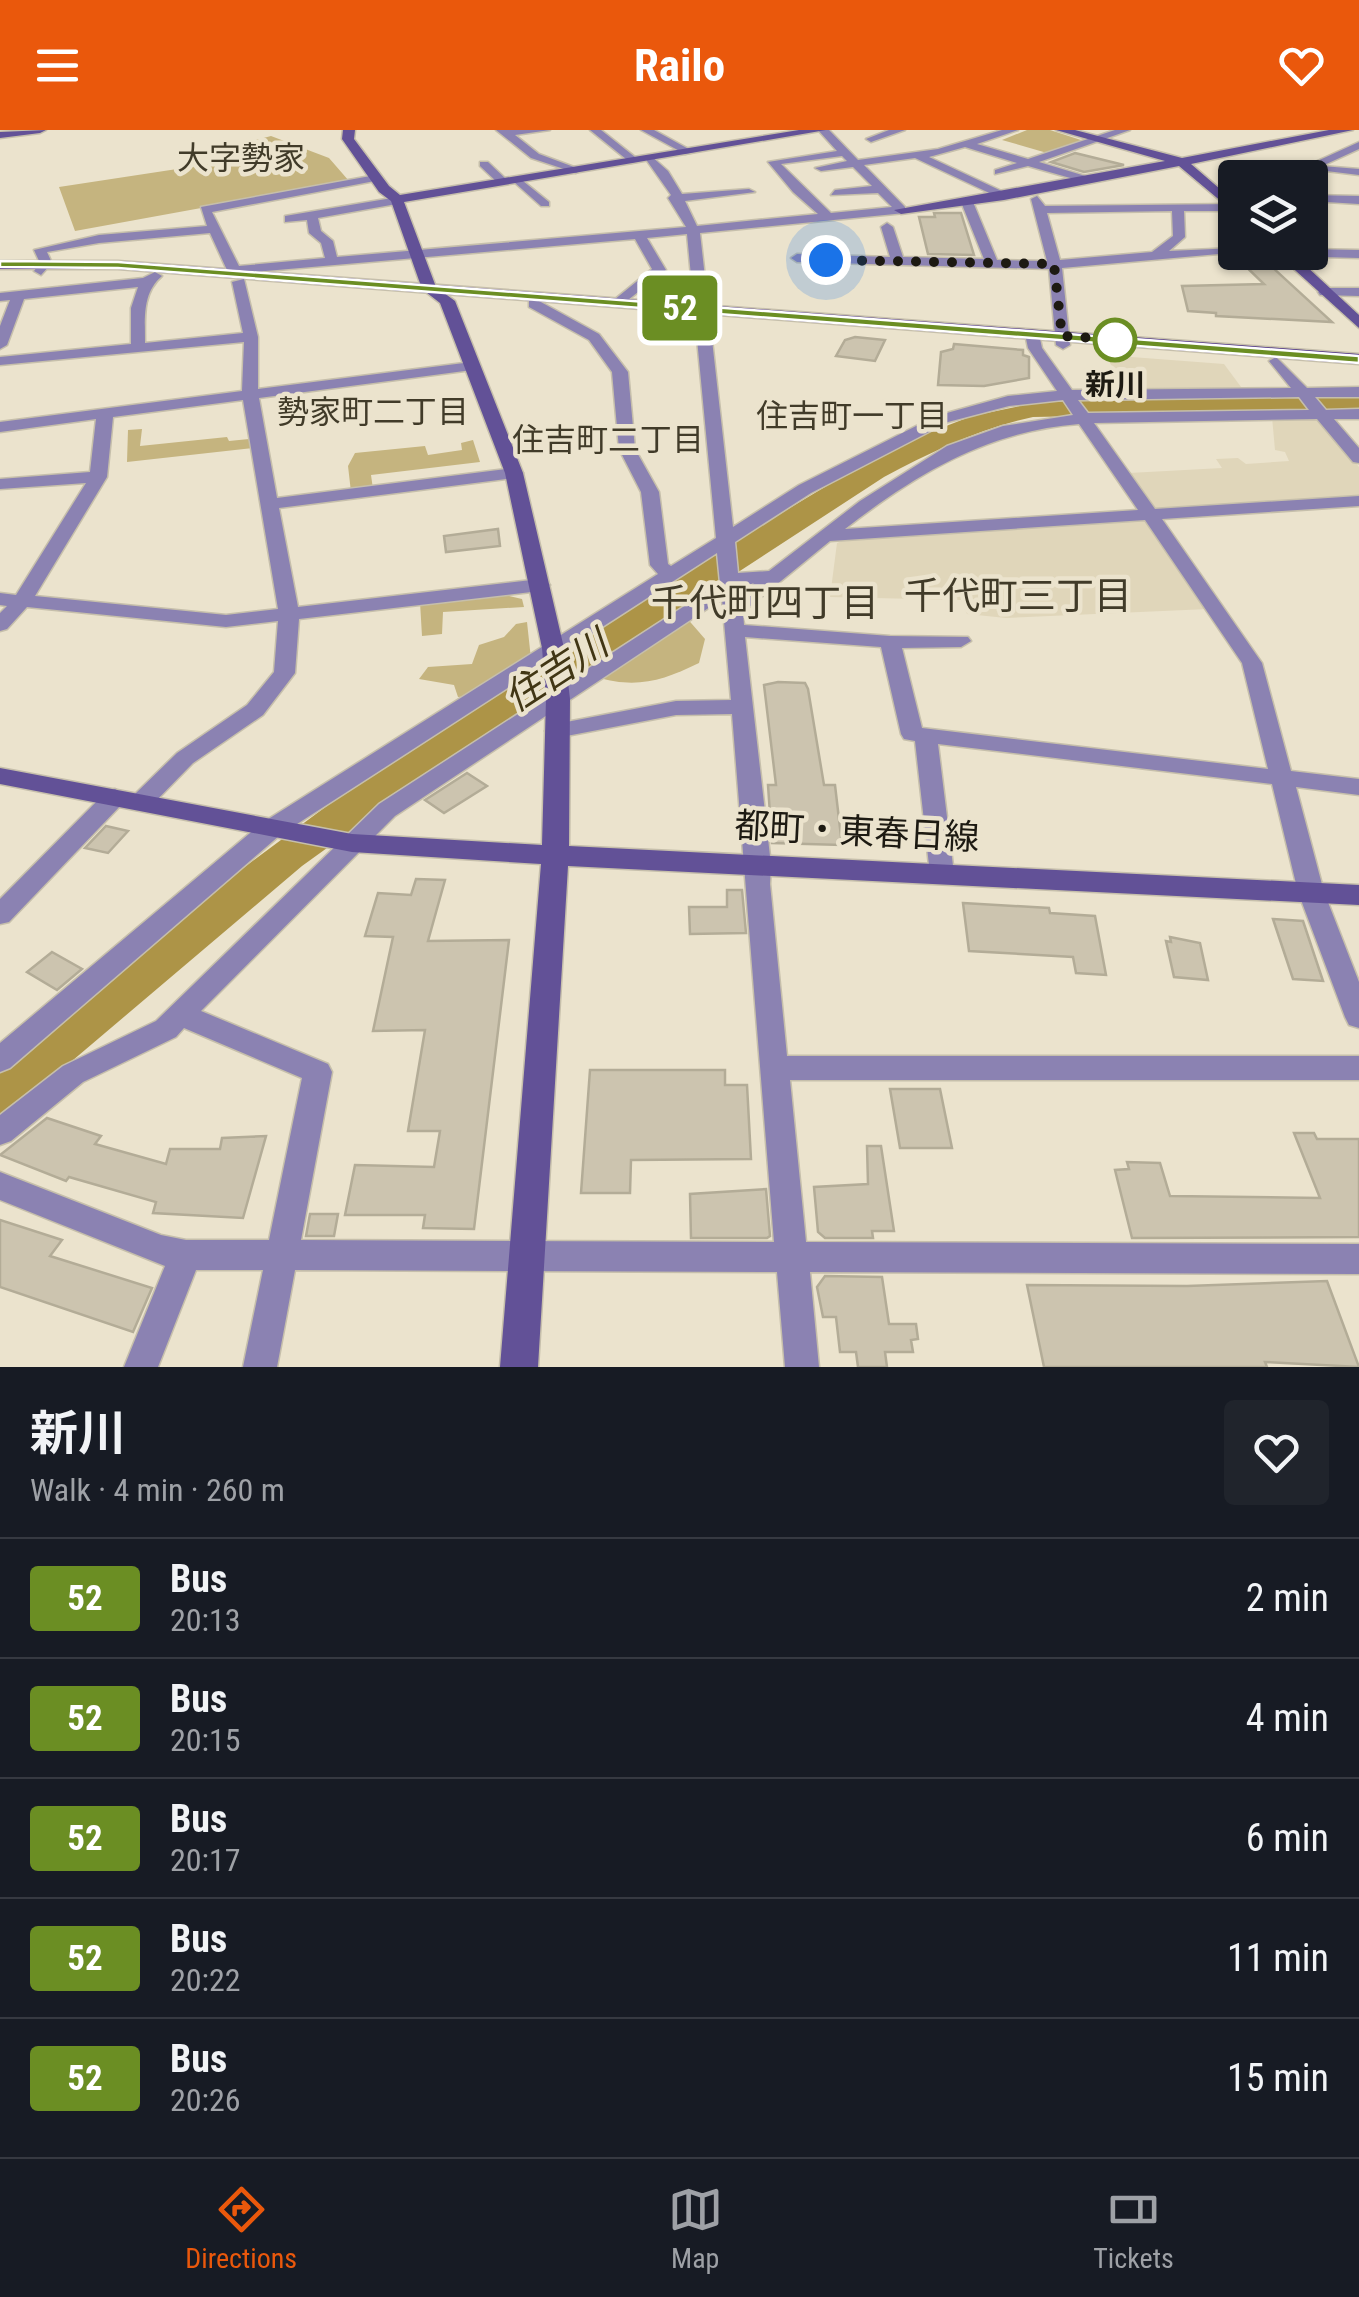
<!DOCTYPE html>
<html lang="en">
<head>
<meta charset="utf-8">
<style>
  :root { --surface:#171b24; --page:#20242c; --text:#f1f3f6; --muted:#9ea1a6; --line:#363941; --accent:#ea580c }
  body { margin:0; font-family:"Roboto Condensed","Noto Sans JP",sans-serif; background:var(--page); color:var(--text); height:100vh; display:flex; flex-direction:column; font-size:38px; white-space:nowrap }
  * { box-sizing:border-box; margin:0 }
  p { font-size:32px; color:var(--muted) }
  .icon { flex:none; width:55px; height:55px; fill:none; stroke:currentColor; stroke-width:2; stroke-linecap:round; stroke-linejoin:round }
  .map { position:relative; height:1237px; overflow:hidden }
  .panel { display:flex; flex-direction:column; background:var(--surface); flex:1 }
  .panel>* { flex:none }
  .badge { padding:0 20px; border-radius:8px; font-size:35px; line-height:65px }
  .controls { position:absolute; left:1218px; top:30px; display:grid; gap:20px }
  .controls a { display:grid; place-items:center; width:110px; height:110px; border-radius:10px; background:var(--surface); box-shadow:0 2px 8px #0004; font-size:50px }
  .you { position:absolute; width:50px; height:50px; margin:-25px; border:8px solid #fff; border-radius:50%; background:#1a73e8; box-shadow:0 0 0 15px #1a73e833 }
  .map>.badge { position:absolute; translate:-50% -50%; box-shadow:0 0 0 5px #fff }
  .round { display:grid; place-items:center; flex:none; width:105px; height:105px; border-radius:10px; background:var(--page) }
  .summary { display:flex; align-items:center; justify-content:space-between; height:170px; padding:0 30px }
  h1 { font-size:48px; font-weight:700; line-height:75px }
  ul { padding:0; list-style:none }
  li { display:flex; align-items:center; gap:30px; height:120px; padding:0 30px; border-top:2px solid var(--line) }
  li div { flex:1 }
  li b { display:block; font-size:38px }
  li em { font-style:normal }
  li .badge { min-width:110px; font-weight:700; text-align:center }
  header { display:flex; justify-content:space-between; align-items:center; height:130px; padding:0 30px; background:var(--accent); color:#fff; font-size:45px; font-weight:700 }
  .dock { display:flex; justify-content:space-around; align-items:center; height:140px; border-top:2px solid var(--line); background:var(--surface); font-size:28px; color:var(--muted) }
  .dock a { display:grid; justify-items:center; gap:5px }
  .dock .active { color:var(--accent) }
  .map>svg:first-child { display:block }
  .built { fill:#e0d6ba }
  .green { fill:#c5b47f }
  .water { fill:#ad9447 }
  .building { fill:#ccc4af; stroke:#b3ac97; stroke-width:2.5 }
  .lines { fill:none; stroke-linecap:round; stroke-linejoin:round }
  .street-casing { stroke:#c6bfab; stroke-width:3 }
  .secondary-casing { stroke:#c6bfab; stroke-width:3 }
  .primary-casing { stroke:#c6bfab; stroke-width:3 }
  .street { fill:#8b82b2; fill-rule:evenodd }
  .secondary { fill:#625197; fill-rule:evenodd }
  .primary { fill:#472c82; fill-rule:evenodd }
  .line { fill:#6b8e23; stroke:#fff; stroke-width:2.5 }
  .walk { stroke:#1d1a12; stroke-width:10; stroke-dasharray:0 18 }
  .stop-dot { fill:#fff; stroke:#6b8e23; stroke-width:5 }
  .labels { text-anchor:middle; dominant-baseline:central; stroke-width:9; stroke-linejoin:round; paint-order:stroke }
  .far-stop-label { font-size:30px; font-weight:bold; fill:#1d1a12; stroke:#ebe3cd }
  .far-quarter-label { font-size:32px; fill:#413b29; stroke:#ebe3cd }
  .far-neighbourhood-label { font-size:32px; fill:#413b29; stroke:#ebe3cd }
  .street-label { font-size:35px; fill:#1d1a12; stroke:#ebe3cd }
  .neighbourhood-label { font-size:38px; fill:#413b29; stroke:#ebe3cd }
  .water-label { font-size:38px; font-style:italic; fill:#413614; stroke:#ebe3cd }
</style>
</head>
<body>
<header><svg class="icon" aria-label="menu" viewBox="0 0 24 24"><path d="M4 6h16M4 12h16M4 18h16"/></svg>Railo<svg class="icon" aria-label="heart" viewBox="0 0 24 24"><path d="M12 20l-8-8c-3-5 5-10 8-4 3-6 11-1 8 4z"/></svg></header>
<div class="map">
<svg width="1359" height="1237" viewBox="0 0 1359 1237">
  <rect width="100%" height="100%" fill="#ebe3cd"/>
  <g class="built">
    <polygon points="1105,225 1224,234 1244,261 1128,262"/>
    <polygon points="1272,287 1319,289 1359,337 1359,366 1158,379 1152,377 1129,343 1222,338 1216,329 1238,328 1246,334 1289,331 1285,322 1275,320"/>
    <polygon points="1144,390 1151,394 1208,479 1006,488 967,484 961,470 830,467 837,413 844,410"/>
  </g>
  <g class="green">
    <polygon points="1027,0 1050,0 1084,11 1047,23 1002,10"/>
    <polygon points="271,6 329,28 349,51 75,101 59,57 223,32 205,23"/>
    <polygon points="142,299 140,316 227,307 229,311 249,309 253,318 127,332 128,300"/>
    <polygon points="473,310 480,332 371,345 373,359 351,362 348,336 355,323 425,316 428,325 462,320 461,313"/>
    <polygon points="487,461 522,469 524,477 443,482 442,504 422,506 420,472"/>
    <path d="M685,486L705,509L699,533C662,551 636,559 596,547Z"/>
    <polygon points="527,492 531,529 472,566 458,567 454,555 419,549 428,537 472,534 479,515 504,507 516,494"/>
  </g>
  <path class="water" d="M1359,266V281L1033,287C980,298 931,322 884,347L445,633L302,736L0,992V938L208,764L351,658L773,388L860,336L923,305L972,286L1039,272Z"/>
  <g class="building">
    <polygon points="1075,23 1124,35 1084,42 1051,32"/>
    <polygon points="934,83 961,83 974,125 928,124 919,87 935,87"/>
    <polygon points="1235,126 1260,126 1332,192 1216,186 1216,183 1188,181 1182,156 1264,154"/>
    <polygon points="855,207 885,210 875,231 836,226 845,210"/>
    <polygon points="954,214 1023,220 1023,225 1029,227 1029,248 984,256 938,255 941,222 953,219"/>
    <polygon points="498,399 500,416 446,422 444,406"/>
    <polygon points="778,552 805,553 808,559 824,655 835,655 842,715 772,713 768,655 776,655 764,555"/>
    <polygon points="467,643 487,656 444,683 425,670"/>
    <polygon points="106,696 128,701 108,723 85,718"/>
    <polygon points="416,749 445,750 428,811 509,810 474,1099 423,1098 425,1085 345,1085 355,1035 434,1037 440,1001 408,1001 425,900 373,901 393,807 365,806 378,763 411,765"/>
    <polygon points="727,760 742,760 746,803 690,804 689,777 727,777"/>
    <polygon points="963,773 1049,778 1050,783 1095,786 1106,845 1076,843 1073,827 969,821"/>
    <polygon points="1273,789 1303,791 1323,851 1293,849"/>
    <polygon points="1170,807 1200,813 1208,850 1174,847 1166,811 1171,812"/>
    <polygon points="52,822 82,839 57,860 27,842"/>
    <polygon points="590,940 725,940 725,955 747,955 751,1029 631,1030 630,1063 581,1063"/>
    <polygon points="890,959 940,959 952,1018 900,1018"/>
    <polygon points="47,988 101,1006 95,1014 166,1034 170,1019 220,1019 222,1008 266,1006 243,1088 153,1083 156,1072 69,1047 66,1051 0,1025"/>
    <polygon points="1294,1003 1314,1003 1317,1009 1359,1009 1359,1107 1132,1108 1115,1040 1129,1039 1127,1032 1160,1033 1170,1066 1320,1068"/>
    <polygon points="867,1016 881,1016 894,1101 872,1101 873,1108 825,1108 818,1102 814,1057 868,1054"/>
    <polygon points="766,1059 770,1106 767,1108 691,1108 690,1064"/>
    <polygon points="310,1084 338,1084 334,1106 306,1106"/>
    <polygon points="0,1090 62,1110 50,1126 152,1158 133,1202 0,1157"/>
    <polygon points="825,1146 882,1147 889,1194 916,1194 918,1209 911,1210 913,1222 885,1222 887,1237 858,1237 856,1222 840,1222 836,1187 823,1187 817,1157"/>
    <polygon points="1327,1151 1359,1237 1265,1232 1267,1237 1044,1237 1027,1155 1187,1156"/>
  </g>
  <g class="lines">
    <defs>
      <g id="street">
        <polygon points="496,0 550,0 515,5 539,24 582,40 576,43 531,28"/>
        <polygon points="590,0 601,0 640,31 631,33"/>
        <polygon points="641,0 654,0 694,22 685,24"/>
        <path d="M818,0H829L858,30L938,19L1002,0H1018L977,14L1028,29L1115,0H1130L1039,32L1092,48L1088,53L1028,36L995,44V40L1017,33L965,17L929,27L1008,64V68H1000L915,28L864,35L905,77V83L700,103L733,397L799,355L936,286L1008,266L1057,261L1028,218L1025,204L1032,200L1039,204L1042,218L1072,260L1291,258L1269,231L1276,227L1307,258L1359,257V267H1315L1326,280L1359,279V289H1334L1359,318V333L1353,332L1317,289L1094,293L1155,379L1359,366V376L1162,389L1262,533L1291,641L1359,649V665L1296,657L1324,762L1359,852V898L1349,895L1345,887L1298,762L1272,654L938,614L954,744L951,750H933L930,744L915,611L904,609L901,604L881,517L745,507L771,735L770,754L787,926H1359V950H790L806,1112L1359,1114V1144L810,1142L819,1237H785L777,1142L295,1140L277,1237H243L263,1140H196L158,1237H124L165,1136L0,1070V1042L161,1105L186,1110H269L302,948L184,898L176,907L83,952L11,1011L0,1015V985L63,936L156,891L379,674L720,453L717,423L280,705L10,938L0,942V913L262,693L658,444L650,435L641,362L619,319L612,242L589,210L529,177V171H539L599,204L628,242L635,319L659,362L668,434L671,436L716,408L687,104L647,108L666,140L619,177L612,173L614,170L652,139L635,109L242,143L236,147L227,140L210,103L99,113L47,122L52,133L41,145L34,141L40,133L34,120L99,105L207,96L201,77L376,45L380,50L212,82L239,136L325,128L321,113L309,103L307,90L285,92V86L398,67L402,69V73L318,88L321,101L333,111L337,127L686,97L668,68L671,65L645,28L650,25L668,41L682,64L749,59L755,62L685,71L697,96L818,84L793,62L768,32L837,21ZM842,26L847,31L815,38L821,41L853,37L872,56L835,60L831,65L878,63L892,77L831,83L781,34ZM1299,267L1309,280L1088,283L1078,270ZM1063,270L1073,285L1003,296L947,316L860,371L769,441L738,443L735,412L811,363L948,292L1009,276ZM1079,294L1138,380L845,399C916,344 987,301 1079,294ZM1145,390L1242,533L1268,639L922,598L902,518L961,517L971,511L968,507L890,506L744,495L743,482L830,411ZM754,453L741,464L740,458ZM722,469L731,570L676,571L556,594L545,601L556,608L676,585L732,584L774,1112L301,1110L332,942L328,934L201,881L395,686Z"/>
        <polygon points="889,0 905,0 871,12 866,9"/>
        <polygon points="1359,12 1359,19 1322,36 1359,39 1359,45 1302,38"/>
        <polygon points="480,32 488,32 507,50 507,54 499,54 480,36"/>
        <polygon points="518,47 549,72 549,76 541,76 514,52"/>
        <polygon points="1310,65 1359,66 1359,74 1310,71"/>
        <path d="M1037,66L1045,76L1235,74L1233,81H1184L1185,107L1169,121L1235,118V122H1241L1062,138L1070,215L1063,219L1056,215L1049,139L797,132L791,128L797,124L890,127L881,97L887,93L893,97L903,127L984,129L961,72L967,68L973,72L997,130L1047,131L1031,69ZM1172,81L1173,106L1152,122L1060,130L1047,83Z"/>
        <polygon points="1310,119 1359,120 1359,128 1285,126 1279,122 1310,122"/>
        <path d="M155,142L162,146C142,163 145,188 145,213L243,203L232,152L244,149L258,207V259L472,232L479,236L472,240L259,268L277,368L514,338L523,343L514,348L279,378L298,477L540,449L550,455L540,461L299,489L295,543L263,585L193,633L150,677H134L130,671L134,665L177,623L247,575L274,542L278,491L226,497L27,477L7,499L0,501V483L7,476L0,475V463L16,465L86,353L0,359V349L90,342L96,289L0,302V292L242,261L244,212L0,235V227L131,214V178L138,157L24,169L7,215L0,219V196L10,170L0,171V163L143,148ZM243,270L278,479L226,485L35,466L107,347L113,287Z"/>
        <polygon points="1325,158 1359,158 1359,166 1320,165 1318,162"/>
        <polygon points="115,659 127,667 123,673 9,792 0,794 0,769 107,661"/>
      </g>
      <g id="secondary">
        <polygon points="46,0 40,3 0,8 0,2"/>
        <polygon points="343,0 355,0 354,9 389,56 400,65 799,0 826,0 404,72 436,157 455,171 523,343 564,518 570,569 569,716 1359,755 1359,775 568,736 538,1237 500,1237 541,734 352,722 0,654 0,638 352,704 542,715 546,569 542,518 505,343 440,173 422,159 391,71 379,62 342,9"/>
        <polygon points="1056,0 1075,0 1182,28 1329,0 1353,0 1191,34 1235,72 1235,83 1179,36 1004,70 901,84 894,80 1165,31"/>
        <polygon points="1275,122 1291,122 1359,185 1359,198"/>
      </g>
      <polygon id="primary" points="0,131 118,131 1359,224 1359,234 118,139 0,139"/>
    </defs>
    <use href="#street" class="street-casing"/>
    <use href="#secondary" class="secondary-casing"/>
    <use href="#primary" class="primary-casing"/>
    <use href="#street" class="street"/>
    <use href="#secondary" class="secondary"/>
    <use href="#primary" class="primary"/>
  </g>
  <polygon class="line" points="0,131 118,132 1359,226 1359,233 118,138 0,137"/>
  <g class="lines">
    <polyline class="walk" points="826,130 1054,134 1062,206 1122,210 1115,210"/>
  </g>
  <circle class="stop-dot" cx="1115" cy="210" r="20"/>
  <g class="labels">
    <g class="far-stop-label">
      <text x="1115" y="254">新川</text>
    </g>
    <g class="far-quarter-label">
      <text x="241" y="28">大字勢家</text>
    </g>
    <g class="far-neighbourhood-label">
      <text x="373" y="282">勢家町二丁目</text>
      <text x="852" y="286">住吉町一丁目</text>
      <text x="608" y="310">住吉町二丁目</text>
    </g>
    <g class="street-label">
      <text transform="translate(857 702) rotate(3)">都町・東春日線</text>
    </g>
    <g class="neighbourhood-label">
      <text x="1018" y="466">千代町三丁目</text>
      <text x="765" y="473">千代町四丁目</text>
    </g>
    <g class="water-label">
      <text transform="translate(556 541) rotate(-33)">住吉川</text>
    </g>
  </g>
</svg>
<div class="controls">
<a><svg class="icon" aria-label="layers" viewBox="0 0 24 24"><path d="M12 4l9 5-9 5-9-5zM3 14l9 5 9-5"/></svg></a>
</div>
<div class="you" style="left:826px;top:130px"></div>
<b class="badge" style="left:680px;top:178px;background:#6b8e23;color:#fff">52</b>
</div>
<section class="panel">
<div class="summary"><div><h1>新川</h1><p>Walk · 4 min · 260 m</p></div><a class="round"><svg class="icon" aria-label="heart" viewBox="0 0 24 24"><path d="M12 20l-8-8c-3-5 5-10 8-4 3-6 11-1 8 4z"/></svg></a></div>
<ul>
<li><span class="badge" style="background:#6b8e23;color:#fff">52</span><div><b>Bus</b><p>20:13</p></div><em>2 min</em></li>
<li><span class="badge" style="background:#6b8e23;color:#fff">52</span><div><b>Bus</b><p>20:15</p></div><em>4 min</em></li>
<li><span class="badge" style="background:#6b8e23;color:#fff">52</span><div><b>Bus</b><p>20:17</p></div><em>6 min</em></li>
<li><span class="badge" style="background:#6b8e23;color:#fff">52</span><div><b>Bus</b><p>20:22</p></div><em>11 min</em></li>
<li><span class="badge" style="background:#6b8e23;color:#fff">52</span><div><b>Bus</b><p>20:26</p></div><em>15 min</em></li>
</ul>
</section>
<nav class="dock">
<a class="active"><svg class="icon" aria-label="directions" viewBox="0 0 24 24"><path d="M12 3l9 9-9 9-9-9zM9 14v-3h6M13 9l2 2-2 2"/></svg>Directions</a>
<a><svg class="icon" aria-label="map" viewBox="0 0 24 24"><path d="M3 6l6-2 6 2 6-2v14l-6 2-6-2-6 2zM9 4v14M15 6v14"/></svg>Map</a>
<a><svg class="icon" aria-label="tickets" viewBox="0 0 24 24"><path d="M3 7h18v10H3zM15 7v10"/></svg>Tickets</a>
</nav>
</body>
</html>
